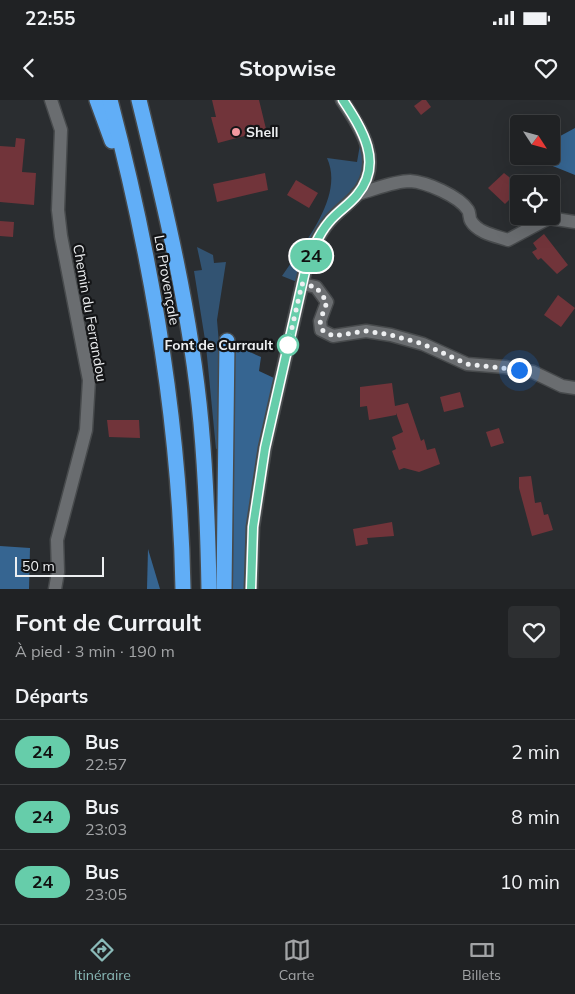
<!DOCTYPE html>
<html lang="fr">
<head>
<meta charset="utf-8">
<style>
  :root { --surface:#202224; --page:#2d2f31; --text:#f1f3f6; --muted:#a2a4a6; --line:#3d3f41; --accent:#8bbbb9 }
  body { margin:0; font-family:Mulish,sans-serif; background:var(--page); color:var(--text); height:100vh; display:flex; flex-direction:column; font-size:19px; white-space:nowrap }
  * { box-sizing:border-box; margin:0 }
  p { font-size:16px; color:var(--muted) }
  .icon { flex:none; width:28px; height:28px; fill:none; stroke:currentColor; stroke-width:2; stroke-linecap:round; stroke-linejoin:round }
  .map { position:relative; height:489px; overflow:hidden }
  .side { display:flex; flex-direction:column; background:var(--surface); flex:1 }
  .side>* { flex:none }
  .badge { padding:0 10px; border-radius:16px; font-size:18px; line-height:32px }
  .needle { width:32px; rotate:126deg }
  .tools { position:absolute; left:510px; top:15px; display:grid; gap:10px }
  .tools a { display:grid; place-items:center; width:50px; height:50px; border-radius:5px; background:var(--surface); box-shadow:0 5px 20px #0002,0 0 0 1px var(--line); font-size:25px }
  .scale { position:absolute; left:15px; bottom:12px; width:89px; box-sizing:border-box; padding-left:5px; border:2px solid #edeff1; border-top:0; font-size:14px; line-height:18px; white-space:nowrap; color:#edeff1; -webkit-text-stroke:4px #141517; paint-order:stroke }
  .you { position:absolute; width:25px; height:25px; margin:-12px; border:4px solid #fff; border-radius:50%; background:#1a73e8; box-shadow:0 0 0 8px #1a73e833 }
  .map>.badge { position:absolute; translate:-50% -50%; box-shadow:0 0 0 2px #fff }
  h2 { padding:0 15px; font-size:19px; line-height:45px }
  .round { display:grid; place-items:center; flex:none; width:52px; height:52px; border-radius:5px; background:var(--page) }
  .headline { display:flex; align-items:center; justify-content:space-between; height:85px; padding:0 15px }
  h1 { font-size:24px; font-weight:700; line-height:38px }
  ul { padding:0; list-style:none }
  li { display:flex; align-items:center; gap:15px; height:65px; padding:0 15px; border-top:1px solid var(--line) }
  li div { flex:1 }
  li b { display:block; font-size:19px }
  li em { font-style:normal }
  li .badge { min-width:55px; font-weight:700; text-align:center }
  .status { display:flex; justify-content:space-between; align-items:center; height:35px; padding:0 25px; background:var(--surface); direction:ltr }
  .status svg { height:14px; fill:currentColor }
  header { display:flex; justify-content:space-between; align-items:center; height:65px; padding:0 15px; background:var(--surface); font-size:22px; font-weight:700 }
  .dock { display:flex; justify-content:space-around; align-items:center; height:70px; border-top:1px solid var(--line); background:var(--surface); font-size:14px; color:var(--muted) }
  .dock a { display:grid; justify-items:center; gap:2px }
  .dock .active { color:var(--accent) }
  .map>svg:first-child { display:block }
  .green { fill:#325372 }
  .forest { fill:#366591 }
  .building { fill:#71343a }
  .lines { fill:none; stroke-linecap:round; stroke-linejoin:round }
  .minor-casing { stroke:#474a4c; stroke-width:15 }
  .motorway-casing { stroke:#474a4c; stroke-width:18 }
  .minor { stroke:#6a6d70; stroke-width:12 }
  .motorway { stroke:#61aef7; stroke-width:15 }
  .line-casing { stroke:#fff; stroke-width:11 }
  .line { stroke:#66cdaa; stroke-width:8 }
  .walk { stroke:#edeff1; stroke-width:5; stroke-dasharray:0 9 }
  .poi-dot { fill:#f49aa1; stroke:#141517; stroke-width:2 }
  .stop-dot { fill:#fff; stroke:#66cdaa; stroke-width:2.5 }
  .labels { text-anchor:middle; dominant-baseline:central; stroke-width:4.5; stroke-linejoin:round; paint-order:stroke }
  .poi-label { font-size:14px; font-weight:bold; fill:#edeff1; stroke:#141517; text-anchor:start }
  .street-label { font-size:14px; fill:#edeff1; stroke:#141517 }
  .stop-label { font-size:14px; font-weight:bold; fill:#edeff1; stroke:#141517; text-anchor:end }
</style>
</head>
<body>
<div class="status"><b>22:55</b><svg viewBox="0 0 49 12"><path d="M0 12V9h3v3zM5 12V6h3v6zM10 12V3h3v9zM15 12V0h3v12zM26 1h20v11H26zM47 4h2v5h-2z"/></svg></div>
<header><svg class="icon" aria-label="back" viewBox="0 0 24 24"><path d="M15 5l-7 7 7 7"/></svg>Stopwise<svg class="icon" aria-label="heart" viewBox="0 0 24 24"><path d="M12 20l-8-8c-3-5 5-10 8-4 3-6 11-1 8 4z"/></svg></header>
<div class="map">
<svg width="575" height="489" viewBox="0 0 575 489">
  <rect width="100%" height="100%" fill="#2a2d30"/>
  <g class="green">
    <path d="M361,39L366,69L297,182L282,176C302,146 345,97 327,58L357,62Z"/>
    <polygon points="197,147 213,155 214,163 226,162 217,220 220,255 219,348 216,349 206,246 194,171 202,170"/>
  </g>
  <g class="forest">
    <polygon points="575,28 575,75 528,56 551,56 551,41"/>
    <polygon points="234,245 261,257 259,271 274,278 246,489 233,489"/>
    <polygon points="0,446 30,448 29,489 0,489"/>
    <polygon points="148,449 160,489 147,489"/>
  </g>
  <g class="building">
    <polygon points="212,0 259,0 267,33 249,38 248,35 218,43 211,17 216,17"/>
    <polygon points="422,0 426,0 431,7 421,15 414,6"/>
    <polygon points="16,38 25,39 22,72 36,73 34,105 0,102 0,46 15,47"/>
    <polygon points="265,73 268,90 217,102 213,84"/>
    <polygon points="504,73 519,85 519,90 505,104 488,88"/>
    <polygon points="296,80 318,93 309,108 287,95"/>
    <polygon points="0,121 14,122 13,137 0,136"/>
    <polygon points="544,134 568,165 557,174 541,158 538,160 532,152 537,149 533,143"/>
    <polygon points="558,195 575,208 561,227 544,215"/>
    <polygon points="392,283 395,306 408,303 421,341 424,339 427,350 435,348 440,364 419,372 404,368 399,370 392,351 396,349 392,337 403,332 396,313 396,315 369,320 367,306 360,307 360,287"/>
    <polygon points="460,292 464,307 444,312 440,297"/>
    <polygon points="107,320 139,320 140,338 109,337"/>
    <polygon points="499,328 504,343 491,347 486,332"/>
    <polygon points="531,376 535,403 541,402 544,415 548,414 553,430 532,436 519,388 519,377"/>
    <polygon points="392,422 394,436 367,438 368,444 356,446 353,429"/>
  </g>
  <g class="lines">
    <defs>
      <g id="minor">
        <polyline points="51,0 61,30 58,110 61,136 89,280 86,330 57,440 58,472 55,489"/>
        <path d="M357,94C373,90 394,81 410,81C426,82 459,96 468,110C470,113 469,118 471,121C478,133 496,136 508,140L549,118L575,122"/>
        <polyline points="302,184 316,187 327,202 320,221 321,230 333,236 366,231 391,235 423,244 467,264 505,267 533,272 562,286 575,288"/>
        <path d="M251,489L253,427L265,348L306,167C312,151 318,135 329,122C337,112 349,104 357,95C384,63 362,29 342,0"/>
      </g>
      <g id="motorway">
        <polyline points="97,0 112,41"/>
        <path d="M110,0C152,160 180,323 183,489"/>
        <path d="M139,0C165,106 191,214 201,323C206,378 208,434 209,489"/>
        <polyline points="224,489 227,241"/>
      </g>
    </defs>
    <use href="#minor" class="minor-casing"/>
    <use href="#motorway" class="motorway-casing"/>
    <use href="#minor" class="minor"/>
    <use href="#motorway" class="motorway"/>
  </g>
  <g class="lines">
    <defs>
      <path id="line" d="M251,489L253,427L265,348L306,167C312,151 318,135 329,122C337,112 349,105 357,95C384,63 362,29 343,0"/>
    </defs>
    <use href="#line" class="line-casing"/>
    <use href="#line" class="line"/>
    <polyline class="walk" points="288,245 302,184 316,187 327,202 320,221 322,230 333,236 366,231 391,235 423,244 467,264 519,270"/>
  </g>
  <circle class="poi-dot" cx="236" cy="32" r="5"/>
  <circle class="stop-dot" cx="288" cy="245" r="10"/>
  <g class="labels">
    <g class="poi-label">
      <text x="246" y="32">Shell</text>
    </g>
    <g class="street-label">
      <text transform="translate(167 180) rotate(80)">La Provençale</text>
      <text transform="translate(90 213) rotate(80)">Chemin du Ferrandou</text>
    </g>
    <g class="stop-label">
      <text x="273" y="245">Font de Currault</text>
    </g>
  </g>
</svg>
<div class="tools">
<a><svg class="needle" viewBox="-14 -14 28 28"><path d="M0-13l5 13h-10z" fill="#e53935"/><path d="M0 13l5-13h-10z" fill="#a2a4a6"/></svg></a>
<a><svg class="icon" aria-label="locate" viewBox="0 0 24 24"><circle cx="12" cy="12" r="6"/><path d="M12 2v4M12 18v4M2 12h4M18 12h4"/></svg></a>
</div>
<div class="scale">50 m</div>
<div class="you" style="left:519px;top:270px"></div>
<b class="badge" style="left:311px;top:156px;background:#66cdaa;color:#111">24</b>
</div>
<section class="side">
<div class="headline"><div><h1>Font de Currault</h1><p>À pied · 3 min · 190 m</p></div><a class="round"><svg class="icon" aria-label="heart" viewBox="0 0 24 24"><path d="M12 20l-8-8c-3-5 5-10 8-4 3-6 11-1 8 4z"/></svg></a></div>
<h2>Départs</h2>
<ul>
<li><span class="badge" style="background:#66cdaa;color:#111">24</span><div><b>Bus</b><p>22:57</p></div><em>2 min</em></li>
<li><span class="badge" style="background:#66cdaa;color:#111">24</span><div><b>Bus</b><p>23:03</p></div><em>8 min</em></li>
<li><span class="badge" style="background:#66cdaa;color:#111">24</span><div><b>Bus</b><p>23:05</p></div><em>10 min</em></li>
</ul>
</section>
<nav class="dock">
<a class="active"><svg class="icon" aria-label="directions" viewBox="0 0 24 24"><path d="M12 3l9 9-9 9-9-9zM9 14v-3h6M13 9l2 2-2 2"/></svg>Itinéraire</a>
<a><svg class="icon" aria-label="map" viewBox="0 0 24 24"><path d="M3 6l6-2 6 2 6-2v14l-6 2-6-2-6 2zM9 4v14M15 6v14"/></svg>Carte</a>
<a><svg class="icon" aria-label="tickets" viewBox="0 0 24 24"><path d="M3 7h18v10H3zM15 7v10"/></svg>Billets</a>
</nav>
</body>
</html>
